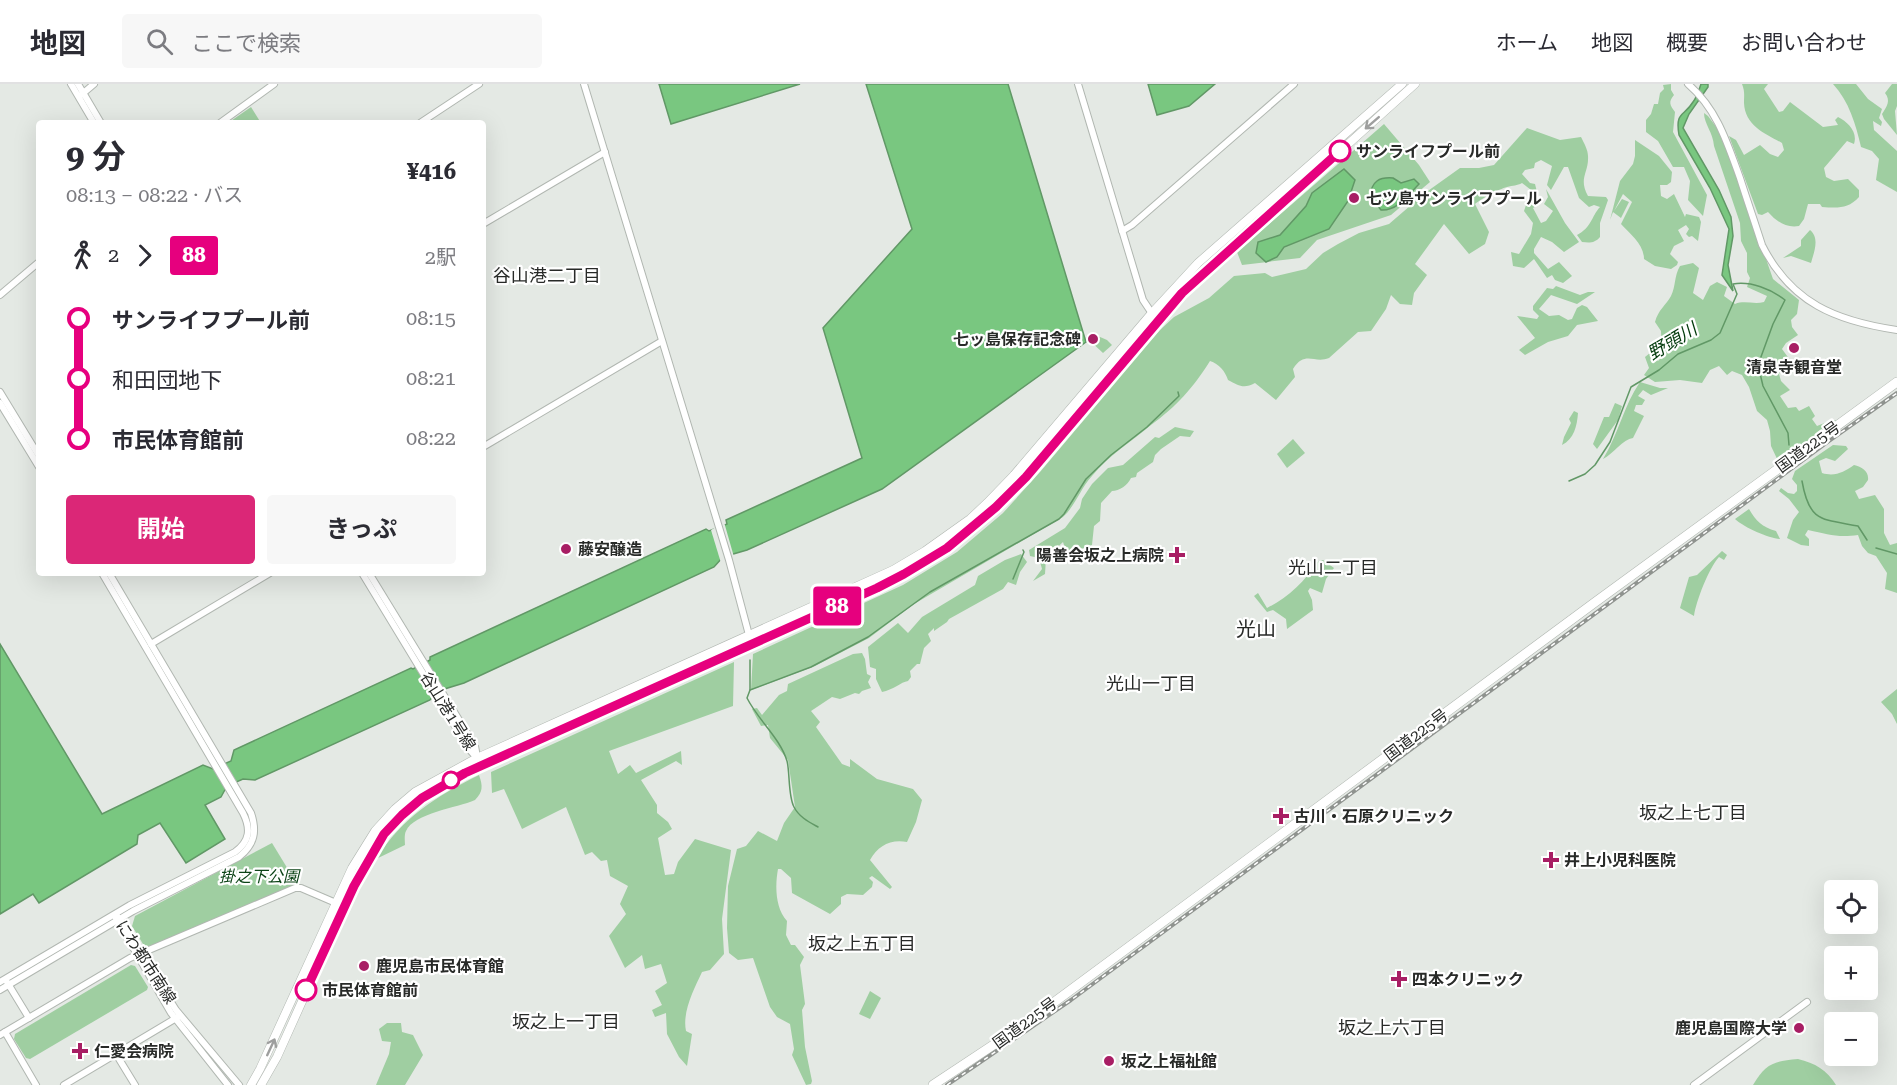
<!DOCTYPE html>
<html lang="ja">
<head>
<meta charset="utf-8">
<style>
  :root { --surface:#fff; --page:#f7f7f7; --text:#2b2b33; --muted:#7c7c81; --line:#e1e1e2; --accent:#db2777 }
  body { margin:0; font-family:"Roboto Serif","Noto Sans JP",serif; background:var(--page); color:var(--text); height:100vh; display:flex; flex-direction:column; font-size:22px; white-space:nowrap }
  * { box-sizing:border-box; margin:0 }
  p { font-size:20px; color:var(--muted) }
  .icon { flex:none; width:33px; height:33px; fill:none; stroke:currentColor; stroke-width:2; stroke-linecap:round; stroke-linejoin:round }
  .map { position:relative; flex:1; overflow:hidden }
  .drawer { position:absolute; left:36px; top:36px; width:450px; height:456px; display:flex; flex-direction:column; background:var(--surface); border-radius:6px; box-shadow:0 6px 24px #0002 }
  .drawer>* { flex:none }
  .badge { padding:0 12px; border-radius:4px; font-size:21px; line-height:39px }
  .tools { position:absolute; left:1824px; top:796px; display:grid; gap:12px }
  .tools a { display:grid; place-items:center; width:54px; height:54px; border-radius:6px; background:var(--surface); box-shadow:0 6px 24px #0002; font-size:30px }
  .map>.badge { position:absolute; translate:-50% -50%; box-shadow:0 0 0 3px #fff }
  .legs { display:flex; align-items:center; gap:9px; height:66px; padding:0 30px; font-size:20px }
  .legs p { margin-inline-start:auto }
  .overview { display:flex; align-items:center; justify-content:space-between; height:102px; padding:0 30px }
  h1 { font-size:33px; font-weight:700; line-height:45px }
  .action { display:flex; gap:12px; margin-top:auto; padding:12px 30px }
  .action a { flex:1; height:69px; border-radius:6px; background:var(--accent); color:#fff; font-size:24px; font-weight:700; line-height:69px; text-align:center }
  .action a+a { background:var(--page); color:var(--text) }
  ul { padding:0 30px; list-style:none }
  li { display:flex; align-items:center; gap:21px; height:60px; font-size:22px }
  li i { display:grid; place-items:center; width:9px; height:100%; margin:0 8px; background:currentColor }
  li i::after { content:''; width:15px; height:15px; margin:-8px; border:4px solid; border-radius:50%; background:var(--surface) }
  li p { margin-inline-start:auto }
  li:first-child i { background:linear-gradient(#0000 50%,currentColor 0) }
  li:last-child i { background:linear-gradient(currentColor 50%,#0000 0) }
  header { display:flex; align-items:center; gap:36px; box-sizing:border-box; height:84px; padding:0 30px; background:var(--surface); border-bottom:2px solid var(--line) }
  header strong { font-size:28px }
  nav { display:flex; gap:33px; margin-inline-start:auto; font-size:21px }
  .search { width:420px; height:54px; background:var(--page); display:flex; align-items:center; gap:15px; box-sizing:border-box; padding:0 21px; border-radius:6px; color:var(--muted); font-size:22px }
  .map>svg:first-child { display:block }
  .green { fill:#9fcea1 }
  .water { fill:#79c780; stroke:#619866; stroke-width:1.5 }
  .pier { fill:#e4e9e4 }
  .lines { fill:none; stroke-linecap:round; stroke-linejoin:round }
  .stream { stroke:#619866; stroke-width:1.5 }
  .minor-casing { stroke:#b1b7b1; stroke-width:8 }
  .major-casing { stroke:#b1b7b1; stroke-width:9 }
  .highway-casing { stroke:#b1b7b1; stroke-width:10 }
  .minor { stroke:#fff; stroke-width:6 }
  .major { stroke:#fff; stroke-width:8 }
  .highway { stroke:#fff; stroke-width:9 }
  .rail-casing { stroke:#8f938f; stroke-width:4 }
  .rail { stroke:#fff; stroke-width:1.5; stroke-dasharray:4.5; stroke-linecap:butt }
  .oneway { stroke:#9e9f9e }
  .line-1-casing { stroke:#fff; stroke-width:14 }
  .line-1 { stroke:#e6007e; stroke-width:9 }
  .stop-1-dot { fill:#fff; stroke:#e6007e; stroke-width:3 }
  .poi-dot { fill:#a81e64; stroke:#fff; stroke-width:2 }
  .labels { text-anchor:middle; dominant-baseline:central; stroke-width:4.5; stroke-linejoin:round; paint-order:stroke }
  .stop-label { font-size:16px; font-weight:bold; fill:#282a28; stroke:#fff; text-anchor:start }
  .poi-label { font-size:16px; font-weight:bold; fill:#282a28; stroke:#fff; text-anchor:start }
  .street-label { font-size:16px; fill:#282a28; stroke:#fff }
  .park-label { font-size:16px; font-style:italic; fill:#0c4417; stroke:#fff }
  .neighbourhood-label { font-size:18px; fill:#282a28; stroke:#fff }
  .water-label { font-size:18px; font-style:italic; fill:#00390a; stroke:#fff }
  .quarter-label { font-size:20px; fill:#282a28; stroke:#fff }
</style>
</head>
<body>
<header>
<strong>地図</strong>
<div class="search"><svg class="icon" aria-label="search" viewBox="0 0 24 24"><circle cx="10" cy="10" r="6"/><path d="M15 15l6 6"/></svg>ここで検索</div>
<nav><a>ホーム</a><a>地図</a><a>概要</a><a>お問い合わせ</a></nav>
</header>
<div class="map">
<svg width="1897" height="1001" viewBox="0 0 1897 1001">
  <rect width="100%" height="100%" fill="#e4e9e4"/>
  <g class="green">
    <path d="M1671,0V6L1674,11C1668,18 1670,21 1675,28L1673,48L1707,111L1703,132L1688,116L1690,97L1684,83H1673L1658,57L1646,48V36L1651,30L1654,20H1658L1660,9L1664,5L1663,1Z"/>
    <path d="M1742,0H1768L1764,5L1779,28L1783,27L1790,18L1823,43L1838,41L1835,36L1838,33C1848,38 1858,48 1854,60L1847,57L1824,84L1826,93L1834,97L1848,95L1859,106V113C1848,125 1838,124 1822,123L1820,120H1808L1804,135L1799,142C1786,144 1777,138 1768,128L1762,131L1758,130L1729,52L1736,56L1744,71L1760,61L1770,70L1778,73L1784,66L1782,59C1766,50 1745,42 1744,19C1744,11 1745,8 1742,0Z"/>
    <path d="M1833,0H1856L1868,15L1882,25L1879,34L1882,38L1881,42L1873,37L1874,46L1897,67V108L1876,96L1879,75L1872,67L1861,63C1856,41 1849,17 1833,0Z"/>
    <path d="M1892,0H1897V22L1895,27L1897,51L1884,35L1882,30C1887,22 1891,17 1885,9Z"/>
    <polygon points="251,23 261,39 228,39"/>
    <path d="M1704,29L1708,32L1717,44L1735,86L1773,195L1799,216L1797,230L1791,236L1792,243L1798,251L1786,259L1782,265L1790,276L1779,290L1781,297L1790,306L1780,312L1788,324L1796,323L1799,327L1809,322L1815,332L1812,335L1817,342L1832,336L1840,337L1779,379L1771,362L1770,347L1767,336L1757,327L1749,303L1742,291L1732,287L1727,291L1719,282L1710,286L1702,299L1680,296L1655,298L1644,291L1649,284L1645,273L1650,269L1658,277L1662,273L1661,247L1655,238C1658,226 1666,221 1671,212C1676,202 1674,192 1680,182L1693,179L1699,184L1693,209L1703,216L1710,202L1717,198L1727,203L1724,212L1735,220C1745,216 1754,221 1764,218L1767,212L1747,203L1750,194L1747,188V169L1741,157L1740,139L1714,62C1713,48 1704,40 1704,29Z"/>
    <polygon points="1384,40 1419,81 1430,98 1391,131 1317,156 1300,174 1242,181 1237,168"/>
    <path d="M1527,44L1560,56L1581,53C1584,59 1588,66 1588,72C1589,89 1578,94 1588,112L1606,113L1608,116L1600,139V153C1595,159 1590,159 1582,158L1577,151C1592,143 1591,133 1600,123L1594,121L1589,123L1579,114L1568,83H1564L1551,106L1547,101L1552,82L1541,76L1535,79L1534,84L1525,86L1522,90L1530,99L1535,100L1540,120L1533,124L1541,139L1546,137L1553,127L1544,120L1548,113L1546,105L1565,139L1579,158L1564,168L1552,158L1541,153L1534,165V169L1548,185L1559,178L1572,192L1563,199L1555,196L1552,191L1547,194L1534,175L1524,184L1513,182L1511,168L1519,170L1531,150L1533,139L1524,127L1531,106L1522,99C1517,102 1513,101 1507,103C1499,105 1481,115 1475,120L1489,148L1485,160L1469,170L1444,140L1415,180L1427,191L1414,209L1412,221L1400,220L1391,211L1386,225L1371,247L1358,248L1329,274C1314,280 1305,266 1293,285L1295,293L1276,316L1255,299C1244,305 1239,302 1228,296C1225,287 1219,280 1210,277C1193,304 1177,322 1151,341C1132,357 1108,372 1092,392C1080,405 1076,421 1063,433L914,520L869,554L815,582L751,606L753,570L903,501L957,468L1003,429L1040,388L1160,246L1174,233L1209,214L1234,192L1265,189L1272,193L1306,185L1323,169L1338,160L1359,149L1389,140L1425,109L1460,84H1479L1494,81Z"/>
    <path d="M1635,56L1659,72L1672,88L1671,98L1667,101H1660L1661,112L1667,115L1674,110L1685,133L1686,130L1699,133L1701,138L1698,157L1692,152L1689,153L1686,150L1689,145L1686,141L1678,146L1684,157L1674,162L1670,170L1678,178L1677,181L1671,185L1655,182L1644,175C1644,160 1630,150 1621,140L1632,118L1623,110L1614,127L1622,115L1629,118L1621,134L1613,128L1610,136L1620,97L1633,80L1635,72Z"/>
    <path d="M1810,146C1820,154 1814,168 1811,179L1791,172L1783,174L1801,162V156Z"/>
    <polygon points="1556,202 1580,211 1588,208 1595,208 1577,220 1551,211 1539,225 1549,232 1559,231 1568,236 1572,235 1577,224 1582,221 1587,223 1598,237 1577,241 1568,252 1548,258 1525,271 1519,266 1535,254 1517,232 1537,235 1539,232 1533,226 1533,222 1547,204 1553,205"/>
    <polygon points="1091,249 1107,256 1112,261 1103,269 1088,255"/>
    <path d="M1640,298L1660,304H1668L1651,311L1643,306L1638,312L1645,316L1642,321H1636L1634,327L1644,332L1633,354C1623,355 1613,370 1603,375C1618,351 1624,321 1640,298Z"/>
    <polygon points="1615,319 1622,322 1618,336 1597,365 1593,360 1604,333 1609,333"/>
    <path d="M1574,327L1578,329C1577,342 1574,355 1562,361L1564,353L1571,339L1569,335Z"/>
    <path d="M1175,343L1194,347L1190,353L1180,352L1161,365L1155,371L1153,378L1137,389L1136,393L1131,394C1128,401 1119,407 1112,407L1101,419L1100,437L1094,442L1092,461L1067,470L1063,458L1046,474L1045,490L1033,497L1042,485L1039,474L1030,472L1029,466L1065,444L1080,424L1082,415L1092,400L1108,384L1123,381L1155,353L1159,354Z"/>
    <polygon points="1293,355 1305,369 1287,384 1277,370"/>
    <path d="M1833,361L1846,362L1848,365L1835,377L1826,374L1819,377L1822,389C1835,393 1844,388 1854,381C1862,383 1869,387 1868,396L1863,403L1855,407L1859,415L1875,411L1884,425V449L1890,461L1897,459V509L1885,505L1887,489L1876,472L1868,469L1862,462L1858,451C1837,454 1828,450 1808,446L1805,451L1809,455V462L1801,461L1787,454L1793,436L1799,428L1789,415L1779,407L1781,404L1788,409L1794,410L1797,407V401L1792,395L1795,387Z"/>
    <path d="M1749,425C1756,437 1762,443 1776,447L1780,455C1768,454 1745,444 1735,435Z"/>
    <path d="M1722,467L1727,471L1724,476L1719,473C1709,484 1696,517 1694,532L1680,524L1689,493L1697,491Z"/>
    <path d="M1021,470L1027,478L1020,488L1016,501L1008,498L1003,505L949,535L947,538L934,547V544L928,550L931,557L924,564L920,580H917L910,587L911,593L908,597C901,598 893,606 882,608L876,595V585L870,583L868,563L898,539L908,549L922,533L975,501L978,492L1005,476Z"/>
    <path d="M1323,476L1334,484L1326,495L1322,509L1310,504L1308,507L1312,516L1313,526L1287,545L1286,535L1273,526L1267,528L1254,512L1258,509L1267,524C1287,514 1305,498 1317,478Z"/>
    <path d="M862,569L865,575L867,590L871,592L868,598L871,604L862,607L859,610L855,609L840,615L832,613L811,627L820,638L816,643L842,680L850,683V675L877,695L913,705L922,716L916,738L907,758C890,755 878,762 870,776L892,803L890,805L872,792L869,794L873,798L872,803L863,811L847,810L841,813V820L830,830L792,809L791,794L781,785H778C775,801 775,824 787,837L786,851L791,861H795L804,873L800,881L805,920L802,926L805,963L812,997L811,1000L806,1001L792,971L794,965L790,940L777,933L770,923L753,874L738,876L729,869L727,844L728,802L737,765L746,762L758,747L777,757L784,739L795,723L788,676L770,654L768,641L761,642L752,625L757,624L762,631L779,611L787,607L788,600L853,570Z"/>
    <path d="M734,578L733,622L609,667L618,690L630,681L636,689L681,667L682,681L676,677L641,696L657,721V729L668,738L672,745L658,754L665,791L674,790L678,778L695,755L731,766L722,835L724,870L710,886L702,888C694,905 682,928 686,947L692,950L687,982L679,973L667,950L666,929L655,933L652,926L662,921L655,907L667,899L661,880L645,885L642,871L625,884L609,852L626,830L620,820L628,802L610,792L607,776L601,777L592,768L585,771L566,723L522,745L504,705L492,709L491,688Z"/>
    <polygon points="1897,605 1897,640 1892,630 1881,618"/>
    <path d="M479,691C483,702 483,708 475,716C457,724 414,729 406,747C404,751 405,757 405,761L376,775C403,733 435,713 479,691Z"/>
    <polygon points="272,759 297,800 148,863 143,860 132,842 135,832"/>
    <polygon points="131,881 135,882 148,903 147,906 30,975 26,974 14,955 15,950"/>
    <polygon points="870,907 881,914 870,935 859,930"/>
    <polygon points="387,939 401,939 402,948 413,951 423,971 405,1001 376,1001 389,970 391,958 382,957 379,945"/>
    <path d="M1798,975C1815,979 1827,986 1836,1001H1753C1766,979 1774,977 1798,975Z"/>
  </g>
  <g class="water">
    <polygon points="659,0 800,0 671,40"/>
    <polygon points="866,0 1008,0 1086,258 882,405 747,466 723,473 714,483 464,599 438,607 430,616 255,696 243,695 227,702 221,713 205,721 225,755 186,779 160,739 138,751 137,760 39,819 33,810 0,830 0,560 102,730 203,681 213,685 231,677 234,666 411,584 413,585 430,576 430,573 706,445 709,447 727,440 726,436 862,374 823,244 912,145"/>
    <polygon points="1148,0 1215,0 1189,22 1157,31"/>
    <path d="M1701,0H1708V3L1689,30L1683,44L1719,106L1731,133L1733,152L1728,181L1733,207L1722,191L1729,145L1710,104L1679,51C1675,27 1684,33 1693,18C1697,13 1699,6 1701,0Z"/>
    <polygon points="1344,85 1355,96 1348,117 1329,145 1284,163 1277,173 1266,178 1256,169 1258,158 1280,151 1306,122 1312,109"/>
    <path d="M1393,94L1401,99L1414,95L1419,100C1408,111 1398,127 1381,126L1370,112C1372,97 1379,93 1393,94Z"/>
  </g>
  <polygon class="pier" points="724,438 734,473 721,479 711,446"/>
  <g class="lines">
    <g class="stream">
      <path d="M1569,397L1585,390L1595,381L1610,358L1631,303L1659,286L1678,270L1711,256L1720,249L1737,210L1733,200C1751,197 1771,205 1785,216L1773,240L1758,281L1763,302L1788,349L1789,361"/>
      <path d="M1802,397C1809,438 1821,435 1858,442L1867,456"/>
      <polyline points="1876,464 1897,470"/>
      <polyline points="1013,495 1024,468 1023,466"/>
      <path d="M750,576V606L747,614C758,636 780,654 787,677C790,688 788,712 794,723C799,733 809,738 818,743"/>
      <polyline points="750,606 811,583 868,553 930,508 1059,435 1064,430 1086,395 1111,371 1147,343 1179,312 1178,308"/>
    </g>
    <defs>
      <g id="minor">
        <polyline points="71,0 94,39"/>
        <polyline points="78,0 101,39"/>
        <polyline points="584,0 729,476 749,551 746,564"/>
        <polyline points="1078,0 1143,216 1157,237"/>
        <path d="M1688,0C1717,25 1727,58 1740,94C1747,116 1755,139 1762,161C1791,219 1836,237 1897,246"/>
        <polyline points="81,11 94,0"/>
        <polyline points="220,39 274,0"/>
        <polyline points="420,39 479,0"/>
        <polyline points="483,140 605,68"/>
        <polyline points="1122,147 1132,141 1294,0"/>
        <polyline points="0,211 39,178"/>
        <polyline points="0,308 39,372"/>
        <polyline points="0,319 39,383"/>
        <polyline points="483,363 662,257"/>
        <polyline points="362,489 469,665 477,674"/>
        <polyline points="369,489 475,662 477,673"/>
        <polyline points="151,560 270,489"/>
        <polyline points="118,833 176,926 239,1001"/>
        <polyline points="116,834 171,929 228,1001"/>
        <path d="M0,898L130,821L235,768C250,757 251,745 243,729L102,489"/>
        <polyline points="7,898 29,934"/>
        <path d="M0,906L133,827L239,773C255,760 257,747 251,729L109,489"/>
        <polyline points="5,948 36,1001"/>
        <polyline points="0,951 130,874 295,804 301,804 336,819"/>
        <polyline points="116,970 135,1001"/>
        <polyline points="64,1001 178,933"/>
        <polyline points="1694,1001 1807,918"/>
      </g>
      <g id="major">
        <polyline points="251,1001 260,985 352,784 375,747 395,725 415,708 477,674 893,486 925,467 970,435 987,419 1014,391 1151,230 1198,179 1402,0"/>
        <polyline points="261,1001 277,973 354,802 376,761 393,740 412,722 438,703 465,689 877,504 904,490 947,464 987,432 1026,394 1182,209 1415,0"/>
      </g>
      <polyline id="highway" points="933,1001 1022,942 1594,519 1897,298"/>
    </defs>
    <use href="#minor" class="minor-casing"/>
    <use href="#major" class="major-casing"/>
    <use href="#highway" class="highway-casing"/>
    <use href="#minor" class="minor"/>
    <use href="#major" class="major"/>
    <use href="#highway" class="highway"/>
    <defs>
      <polyline id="rail" points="947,1001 1071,916 1829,357 1897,309"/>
    </defs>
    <use href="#rail" class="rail-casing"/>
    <use href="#rail" class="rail"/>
  </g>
  <defs><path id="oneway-shaft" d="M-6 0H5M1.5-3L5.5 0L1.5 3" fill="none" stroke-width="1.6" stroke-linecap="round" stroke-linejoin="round" transform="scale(1.5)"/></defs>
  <g class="oneway">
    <use href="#oneway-shaft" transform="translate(1372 39) rotate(139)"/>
    <use href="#oneway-shaft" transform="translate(271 963) rotate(-65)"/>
  </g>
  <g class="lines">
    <defs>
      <polyline id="line-1" points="306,906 354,802 384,750 402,731 422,714 465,689 877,504 904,490 947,464 996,423 1026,393 1182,209 1340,67"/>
    </defs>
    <use href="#line-1" class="line-1-casing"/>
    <use href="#line-1" class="line-1"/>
  </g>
  <g class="stop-1-dot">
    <circle cx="1340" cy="67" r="10"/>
    <circle cx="451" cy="696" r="8"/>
    <circle cx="306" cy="906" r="10"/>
  </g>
  <g class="poi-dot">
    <circle cx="1354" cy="114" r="6"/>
    <circle cx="1093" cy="255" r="6"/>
    <circle cx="1794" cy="264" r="6"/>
    <circle cx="566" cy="465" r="6"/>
    <path d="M1174 462h6v6h6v6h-6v6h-6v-6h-6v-6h6z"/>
    <path d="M1278 723h6v6h6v6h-6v6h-6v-6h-6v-6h6z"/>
    <path d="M1548 767h6v6h6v6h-6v6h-6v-6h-6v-6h6z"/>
    <circle cx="364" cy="882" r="6"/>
    <path d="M1396 886h6v6h6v6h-6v6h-6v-6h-6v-6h6z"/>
    <circle cx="1799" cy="944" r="6"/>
    <path d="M77 958h6v6h6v6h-6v6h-6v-6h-6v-6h6z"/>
    <circle cx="1109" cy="977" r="6"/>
  </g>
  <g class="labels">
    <g class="stop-label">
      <text x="1356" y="67">サンライフプール前</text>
      <text x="322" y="906">市民体育館前</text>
    </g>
    <g class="poi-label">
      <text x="1366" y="114">七ツ島サンライフプール</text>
      <text x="1081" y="255" text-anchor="end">七ッ島保存記念碑</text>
      <text x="1794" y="283" text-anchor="middle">清泉寺観音堂</text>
      <text x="578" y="465">藤安醸造</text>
      <text x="1164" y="471" text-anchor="end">陽善会坂之上病院</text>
      <text x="1294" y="732">古川・石原クリニック</text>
      <text x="1564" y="776">井上小児科医院</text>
      <text x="376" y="882">鹿児島市民体育館</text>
      <text x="1412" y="895">四本クリニック</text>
      <text x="1787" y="944" text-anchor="end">鹿児島国際大学</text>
      <text x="94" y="967">仁愛会病院</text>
      <text x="1121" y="977">坂之上福祉館</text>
    </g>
    <g class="street-label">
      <text transform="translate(1808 363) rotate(-36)">国道225号</text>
      <text transform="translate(448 627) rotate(58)">谷山港1号線</text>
      <text transform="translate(1416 651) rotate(-37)">国道225号</text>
      <text transform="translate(146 878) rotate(57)">にわ都市南線</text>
      <text transform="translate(1025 939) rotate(-36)">国道225号</text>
    </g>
    <g class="park-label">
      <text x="259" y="792">掛之下公園</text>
    </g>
    <g class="neighbourhood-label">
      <text x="547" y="191">谷山港二丁目</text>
      <text x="1333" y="483">光山二丁目</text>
      <text x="1151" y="599">光山一丁目</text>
      <text x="1693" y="728">坂之上七丁目</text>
      <text x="862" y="859">坂之上五丁目</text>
      <text x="566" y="937">坂之上一丁目</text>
      <text x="1392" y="943">坂之上六丁目</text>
    </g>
    <g class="water-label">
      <text transform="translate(1672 257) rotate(-31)">野頭川</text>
    </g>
    <g class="quarter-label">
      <text x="1256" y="545">光山</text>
    </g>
  </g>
</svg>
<div class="tools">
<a><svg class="icon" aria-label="locate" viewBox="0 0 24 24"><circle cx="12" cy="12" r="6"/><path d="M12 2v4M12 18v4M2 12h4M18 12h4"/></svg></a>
<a>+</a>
<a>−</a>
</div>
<b class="badge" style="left:837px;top:522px;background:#e6007e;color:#fff">88</b>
<section class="drawer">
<div class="overview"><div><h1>9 分</h1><p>08:13 – 08:22 · バス</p></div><b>¥416</b></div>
<div class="legs"><svg class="icon" aria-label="walk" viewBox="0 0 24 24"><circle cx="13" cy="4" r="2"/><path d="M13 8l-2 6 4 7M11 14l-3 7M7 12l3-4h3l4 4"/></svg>2<svg class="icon" aria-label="forward" viewBox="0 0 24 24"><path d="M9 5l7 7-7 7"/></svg><b class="badge" style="background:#e6007e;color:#fff">88</b><p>2駅</p></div>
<ul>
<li><i style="color:#e6007e"></i><b>サンライフプール前</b><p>08:15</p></li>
<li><i style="color:#e6007e"></i><span>和田団地下</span><p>08:21</p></li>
<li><i style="color:#e6007e"></i><b>市民体育館前</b><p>08:22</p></li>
</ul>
<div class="action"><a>開始</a><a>きっぷ</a></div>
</section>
</div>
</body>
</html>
